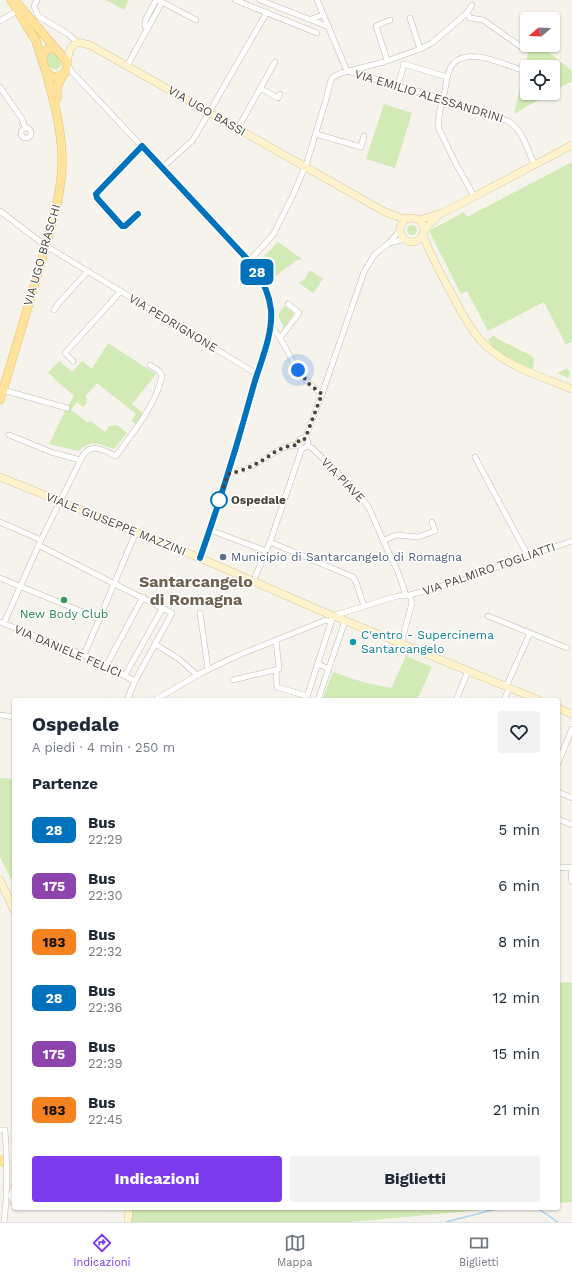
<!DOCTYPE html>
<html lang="it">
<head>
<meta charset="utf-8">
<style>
  :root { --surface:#fff; --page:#f2f2f3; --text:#1f2937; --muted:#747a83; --line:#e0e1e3; --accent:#7c3aed }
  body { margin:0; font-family:"Work Sans",sans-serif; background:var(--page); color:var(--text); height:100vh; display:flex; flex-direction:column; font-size:15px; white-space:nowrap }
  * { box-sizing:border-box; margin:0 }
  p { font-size:13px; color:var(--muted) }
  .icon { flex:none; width:22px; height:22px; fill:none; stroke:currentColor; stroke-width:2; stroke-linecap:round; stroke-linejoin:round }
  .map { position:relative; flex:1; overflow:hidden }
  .panel { position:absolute; left:12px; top:698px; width:548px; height:512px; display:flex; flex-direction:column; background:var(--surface); border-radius:4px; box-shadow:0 1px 3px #0004 }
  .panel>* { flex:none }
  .badge { padding:0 8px; border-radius:6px; font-size:14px; line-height:26px }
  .needle { width:26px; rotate:251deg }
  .controls { position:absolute; left:520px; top:12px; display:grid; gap:8px }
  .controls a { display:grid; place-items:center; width:40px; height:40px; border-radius:4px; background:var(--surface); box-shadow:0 1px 3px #0004; font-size:20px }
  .you { position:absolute; width:20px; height:20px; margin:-10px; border:3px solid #fff; border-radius:50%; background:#1a73e8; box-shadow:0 0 0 6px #1a73e833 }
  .map>.badge { position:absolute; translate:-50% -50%; box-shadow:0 0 0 2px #fff }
  h2 { padding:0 20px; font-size:15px; line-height:36px }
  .round { display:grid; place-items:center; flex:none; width:42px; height:42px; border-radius:4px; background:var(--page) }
  .summary { display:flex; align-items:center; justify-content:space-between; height:68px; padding:0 20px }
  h1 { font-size:19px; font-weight:700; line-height:30px }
  .button { display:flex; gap:8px; margin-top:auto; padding:8px 20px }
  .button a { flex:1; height:46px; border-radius:4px; background:var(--accent); color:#fff; font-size:16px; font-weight:700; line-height:46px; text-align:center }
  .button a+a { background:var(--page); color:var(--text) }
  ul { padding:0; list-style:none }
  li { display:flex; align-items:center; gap:12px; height:56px; padding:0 20px }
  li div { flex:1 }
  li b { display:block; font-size:15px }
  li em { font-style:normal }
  li .badge { min-width:44px; font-weight:700; text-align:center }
  .menu { display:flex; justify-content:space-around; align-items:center; height:56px; border-top:1px solid var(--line); background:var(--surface); font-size:11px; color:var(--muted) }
  .menu a { display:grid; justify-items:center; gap:2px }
  .menu .selected { color:var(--accent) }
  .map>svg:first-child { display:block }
  .green { fill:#d2eab5 }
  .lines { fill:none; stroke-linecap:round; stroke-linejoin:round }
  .stream { stroke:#a9d4f2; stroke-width:1.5 }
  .street-casing { stroke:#c2bbae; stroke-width:6 }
  .secondary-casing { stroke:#d6c79b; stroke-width:8 }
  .primary-casing { stroke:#e6c16a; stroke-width:9 }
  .street { stroke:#fff; stroke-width:5 }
  .secondary { stroke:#fff3cd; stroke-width:7 }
  .primary { stroke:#ffe39c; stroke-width:8 }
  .line-casing { stroke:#fff; stroke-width:9 }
  .line { stroke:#0072bc; stroke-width:6 }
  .walk { stroke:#4b4439; stroke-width:4; stroke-dasharray:0 7.2 }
  .stop-dot { fill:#fff; stroke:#0072bc; stroke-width:2 }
  .service-dot { fill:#5c6f8a; stroke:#fff; stroke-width:1.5 }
  .leisure-dot { fill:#2e9e5b; stroke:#fff; stroke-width:1.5 }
  .culture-dot { fill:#0f9aa8; stroke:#fff; stroke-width:1.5 }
  .labels { text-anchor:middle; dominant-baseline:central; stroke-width:3; stroke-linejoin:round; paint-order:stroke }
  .street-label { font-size:12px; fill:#4b4439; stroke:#fff }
  .stop-label { font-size:12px; font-weight:bold; fill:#4b4439; stroke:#fff; text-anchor:start }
  .service-label { font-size:12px; fill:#4e5e75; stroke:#fff; text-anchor:start }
  .leisure-label { font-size:12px; fill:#27864d; stroke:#fff }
  .culture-label { font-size:12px; fill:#0d838f; stroke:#fff; text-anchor:start }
  .district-label { font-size:16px; font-weight:bold; fill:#6e6250; stroke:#fff }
</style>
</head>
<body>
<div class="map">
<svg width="572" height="1222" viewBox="0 0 572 1222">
  <rect width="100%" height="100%" fill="#f6f3ec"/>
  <g class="green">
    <polygon points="106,0 129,0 124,10"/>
    <polygon points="530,45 540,45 572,71 572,81 553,92 553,67 527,67 527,93 551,93 514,114"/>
    <path d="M52,52L55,53L61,61V66L56,70C48,69 45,61 48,54Z"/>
    <polygon points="384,104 412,113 395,168 366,159"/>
    <polygon points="572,162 572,341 566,345 544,302 488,331 467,291 461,294 429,231 464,212 467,217"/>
    <circle cx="412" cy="230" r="5"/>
    <polygon points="278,242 302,259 297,260 269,281 257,263"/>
    <polygon points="310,270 323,279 313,293 299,283 305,279"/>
    <polygon points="284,306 294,313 284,328 278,315"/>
    <path d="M494,335L496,338L532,356L534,360L533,369C520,363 494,353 488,340Z"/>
    <path d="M108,343L156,374L132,404L143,413L136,424L131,421L136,414L97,383L86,396L87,403L83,407L77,402L71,410L88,423L90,421L105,432L109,426L117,425L127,433L114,449C100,444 90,439 79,451L49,444L64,413L74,396L48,373L59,361L72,372L82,361L92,369Z"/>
    <polygon points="567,368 570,373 568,378 557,373"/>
    <polygon points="406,656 432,667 417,700 322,700 333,672 366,683 391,688"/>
    <polygon points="0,778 14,779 14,877 11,879 0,857"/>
    <polygon points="569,982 572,983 572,1202 558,1203 558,983"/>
    <polygon points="132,1208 503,1208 351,1222 130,1222"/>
  </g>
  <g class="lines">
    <g class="stream">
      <polyline points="537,1208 558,1222"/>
      <polyline points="446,1222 500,1208"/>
    </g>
    <defs>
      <g id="street">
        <polyline points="37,0 34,6 38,16 68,34 77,42"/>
        <polyline points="235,0 317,33"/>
        <polyline points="260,0 329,27"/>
        <path d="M317,0L347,71L443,99L508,121C522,129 528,150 534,164"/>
        <polyline points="162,2 196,20"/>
        <polyline points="467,13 470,18 483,20 520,46 523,46"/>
        <polyline points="410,18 420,49"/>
        <polyline points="311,19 323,15"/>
        <polyline points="0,21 17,11"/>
        <polyline points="145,26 145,21 156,0"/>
        <polyline points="387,60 376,26 390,20"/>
        <path d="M68,65L72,72L249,261C260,275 269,291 271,310C273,334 261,361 255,384C238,443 220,501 200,558"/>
        <polyline points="127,66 162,2 159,0"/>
        <polyline points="398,86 404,64 447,77"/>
        <polyline points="0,87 22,119 25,128"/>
        <polyline points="260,88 278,98 280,94"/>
        <circle cx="26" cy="133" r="5"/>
        <polyline points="238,128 275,62"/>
        <polyline points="316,134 361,147 364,136"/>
        <polyline points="162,168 193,140 267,12"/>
        <path d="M474,196L456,164L439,129C437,116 442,102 445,90C446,82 448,70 453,64C467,46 505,65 522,70"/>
        <polyline points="0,211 46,246 257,374"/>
        <polyline points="138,214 126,225 122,226 97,199 96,195 142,146"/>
        <polyline points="389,243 405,239"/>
        <polyline points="249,261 273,235 294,193 307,162 325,103 331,80 333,77 341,73 384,62 420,49 432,43 467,13 472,5"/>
        <polyline points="54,310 58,304 88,271"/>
        <path d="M270,325C283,338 288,355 298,370C304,380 313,387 322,394"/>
        <polyline points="280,338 299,313 288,304"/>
        <polyline points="73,361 65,353 121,291"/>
        <polyline points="3,390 67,408"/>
        <polyline points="9,435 51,452 80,460"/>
        <circle cx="303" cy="443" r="5"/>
        <polyline points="305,439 322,394 364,272 375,254 389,243 400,230"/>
        <polyline points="307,446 312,448 342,477 368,506 388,551 398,572 406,595"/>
        <polyline points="475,457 528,556"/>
        <path d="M228,474C236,472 245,470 252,466C268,458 280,445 298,445"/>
        <polyline points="0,522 41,540"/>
        <polyline points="210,530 266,551"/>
        <polyline points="383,541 396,535 418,537 435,531 432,522"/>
        <polyline points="270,542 353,577 356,582 364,606"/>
        <polyline points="38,545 172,613 135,681 127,700"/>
        <polyline points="0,578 100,619"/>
        <polyline points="253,582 270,542 302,448"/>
        <polyline points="200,613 208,669"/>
        <polyline points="488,616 567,648"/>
        <polyline points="0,622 84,655 135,681"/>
        <path d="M4,623L41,540L83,455C92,442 105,451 116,456C133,432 156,405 162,376L159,371L150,365"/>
        <polyline points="401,643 412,603 410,595"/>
        <polyline points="155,644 179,659 197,675"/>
        <polyline points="84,655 136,532"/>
        <polyline points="318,664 329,669"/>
        <polyline points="106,666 143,597"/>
        <polyline points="276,670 277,687 307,696"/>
        <polyline points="125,675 161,611"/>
        <polyline points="233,680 279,669 276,640"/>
        <polyline points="506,687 530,633"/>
        <polyline points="155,700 201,673 239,655 326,620 331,622"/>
        <polyline points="306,700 333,616 397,596 410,595 460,581 528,556 572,541"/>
        <polyline points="318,700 345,621"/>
        <polyline points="456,700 468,671"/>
        <polyline points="504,700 509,688"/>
        <polyline points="0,715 14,717"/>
        <polyline points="558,763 572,729"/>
        <polyline points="558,792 572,798"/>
        <polyline points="558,819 572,825"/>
        <polyline points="558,868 572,867"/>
        <polyline points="572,869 571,875 572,882"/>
        <path d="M0,1130H5C7,1160 8,1191 4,1222"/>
        <polyline points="14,1186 11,1196 14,1203"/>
      </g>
      <g id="secondary">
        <polyline points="77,42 90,45 127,66 385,212 404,219 408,218"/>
        <polyline points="67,62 70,49 77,42"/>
        <circle cx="412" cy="230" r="12"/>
        <polyline points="419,220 442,213 462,203 572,145"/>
        <polyline points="425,229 440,214"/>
        <path d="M423,236C431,255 440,273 450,291C462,313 472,335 492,351C515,369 545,378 572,389"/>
        <polyline points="0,477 200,558 319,610 539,700"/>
        <polyline points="558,708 572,714"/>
        <polyline points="0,880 14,910"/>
        <polyline points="128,1222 129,1208"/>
      </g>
      <g id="primary">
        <path d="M11,0L36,41L46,72L53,77L60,76L63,75L66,70L67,62L56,49C48,47 44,50 42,58"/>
        <polyline points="15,1 56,49"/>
        <polyline points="57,99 57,87 63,75"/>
        <path d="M0,400C13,356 27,311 40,266C50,230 63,194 62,156C61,127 54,100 46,72"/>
        <polyline points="0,1160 0,1162"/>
      </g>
    </defs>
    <use href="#street" class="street-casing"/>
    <use href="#secondary" class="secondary-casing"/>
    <use href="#primary" class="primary-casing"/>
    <use href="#street" class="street"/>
    <use href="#secondary" class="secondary"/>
    <use href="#primary" class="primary"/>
  </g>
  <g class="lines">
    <defs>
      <path id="line" d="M138,214L125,226H122L97,198L96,194L142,146L249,261C260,275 269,291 271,310C273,334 261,361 254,384C238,443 220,501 200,558"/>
    </defs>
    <use href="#line" class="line-casing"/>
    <use href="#line" class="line"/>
    <path class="walk" d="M219,500L228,474C236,472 245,470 252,466C269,458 279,445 298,445V442L300,439H305L322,394L310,385L298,370"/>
  </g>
  <circle class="stop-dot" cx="219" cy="500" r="8"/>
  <circle class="service-dot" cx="223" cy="557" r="4"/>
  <circle class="leisure-dot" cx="64" cy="600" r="4"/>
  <circle class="culture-dot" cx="353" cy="642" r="4"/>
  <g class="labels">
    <g class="street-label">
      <text transform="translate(429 96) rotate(17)">VIA EMILIO ALESSANDRINI</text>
      <text transform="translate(207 111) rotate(30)">VIA UGO BASSI</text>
      <text transform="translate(42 255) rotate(-74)">VIA UGO BRASCHI</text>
      <text transform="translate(173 323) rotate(31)">VIA PEDRIGNONE</text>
      <text transform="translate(343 480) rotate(46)">VIA PIAVE</text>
      <text transform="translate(116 524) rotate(22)">VIALE GIUSEPPE MAZZINI</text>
      <text transform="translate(489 569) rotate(-19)">VIA PALMIRO TOGLIATTI</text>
      <text transform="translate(68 651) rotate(23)">VIA DANIELE FELICI</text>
    </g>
    <g class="stop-label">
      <text x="231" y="500">Ospedale</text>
    </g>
    <g class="service-label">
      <text x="231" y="557">Municipio di Santarcangelo di Romagna</text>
    </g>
    <g class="leisure-label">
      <text x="64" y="614">New Body Club</text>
    </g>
    <g class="culture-label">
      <text x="361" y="635">C'entro - Supercinema<tspan x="361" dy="14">Santarcangelo</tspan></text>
    </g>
    <g class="district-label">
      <text x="196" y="581">Santarcangelo<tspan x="196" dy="18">di Romagna</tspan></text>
    </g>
  </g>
</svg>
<div class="controls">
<a><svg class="needle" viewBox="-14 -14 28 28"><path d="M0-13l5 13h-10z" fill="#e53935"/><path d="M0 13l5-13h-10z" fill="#747a83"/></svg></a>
<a><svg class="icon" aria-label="locate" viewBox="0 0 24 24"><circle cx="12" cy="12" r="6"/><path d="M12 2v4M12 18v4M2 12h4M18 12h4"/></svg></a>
</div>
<div class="you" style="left:298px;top:370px"></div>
<b class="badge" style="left:257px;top:272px;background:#0072bc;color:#fff">28</b>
<section class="panel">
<div class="summary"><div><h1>Ospedale</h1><p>A piedi · 4 min · 250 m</p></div><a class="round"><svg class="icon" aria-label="heart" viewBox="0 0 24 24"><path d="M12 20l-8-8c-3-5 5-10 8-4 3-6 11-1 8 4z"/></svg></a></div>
<h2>Partenze</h2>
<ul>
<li><span class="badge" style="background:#0072bc;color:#fff">28</span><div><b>Bus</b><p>22:29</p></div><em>5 min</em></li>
<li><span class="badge" style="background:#8e44ad;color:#fff">175</span><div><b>Bus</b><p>22:30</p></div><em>6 min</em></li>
<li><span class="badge" style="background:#f58220;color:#111">183</span><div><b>Bus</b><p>22:32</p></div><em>8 min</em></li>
<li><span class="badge" style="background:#0072bc;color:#fff">28</span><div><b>Bus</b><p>22:36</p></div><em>12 min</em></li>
<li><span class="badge" style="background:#8e44ad;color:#fff">175</span><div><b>Bus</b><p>22:39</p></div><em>15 min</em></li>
<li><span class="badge" style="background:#f58220;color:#111">183</span><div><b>Bus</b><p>22:45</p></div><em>21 min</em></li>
</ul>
<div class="button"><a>Indicazioni</a><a>Biglietti</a></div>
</section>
</div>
<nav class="menu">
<a class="selected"><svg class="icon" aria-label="directions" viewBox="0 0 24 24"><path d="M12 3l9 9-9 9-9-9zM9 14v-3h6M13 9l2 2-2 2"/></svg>Indicazioni</a>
<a><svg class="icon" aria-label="map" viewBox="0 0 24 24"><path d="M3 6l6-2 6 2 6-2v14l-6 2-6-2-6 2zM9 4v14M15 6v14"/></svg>Mappa</a>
<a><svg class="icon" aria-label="tickets" viewBox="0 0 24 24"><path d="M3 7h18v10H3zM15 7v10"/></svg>Biglietti</a>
</nav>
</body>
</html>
